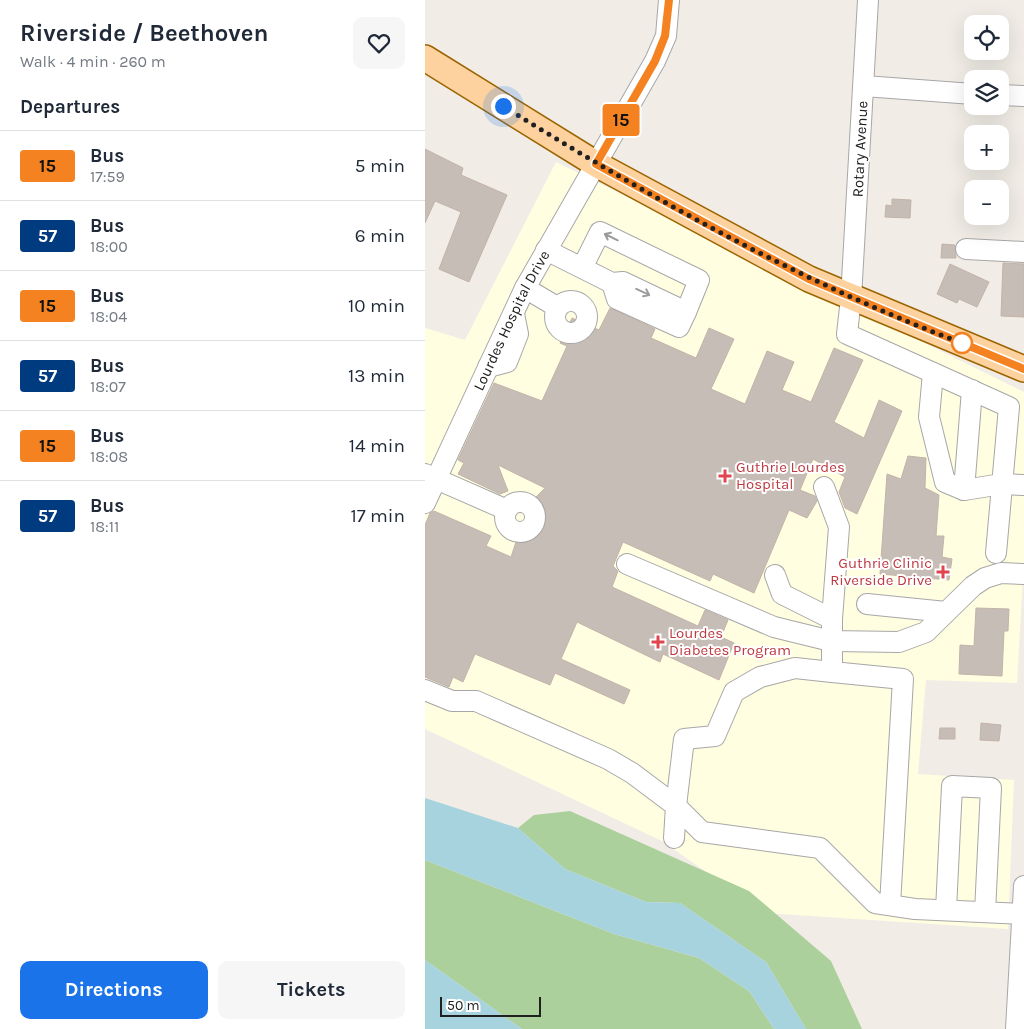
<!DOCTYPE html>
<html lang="en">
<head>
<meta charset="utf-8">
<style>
  :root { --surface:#fff; --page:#f6f6f7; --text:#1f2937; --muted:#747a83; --line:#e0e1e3; --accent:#1a73e8 }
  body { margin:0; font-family:Karla,sans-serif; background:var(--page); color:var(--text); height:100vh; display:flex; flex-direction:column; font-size:19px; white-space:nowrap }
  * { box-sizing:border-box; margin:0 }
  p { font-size:16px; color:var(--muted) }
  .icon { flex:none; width:28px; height:28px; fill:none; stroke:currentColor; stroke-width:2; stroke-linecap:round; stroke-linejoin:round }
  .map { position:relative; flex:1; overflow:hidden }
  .sheet { display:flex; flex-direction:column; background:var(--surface); width:425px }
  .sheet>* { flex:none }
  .badge { padding:0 10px; border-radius:4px; font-size:18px; line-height:32px }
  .fabs { position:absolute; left:539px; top:15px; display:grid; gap:10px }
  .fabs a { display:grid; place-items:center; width:45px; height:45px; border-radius:10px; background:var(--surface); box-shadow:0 5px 20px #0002; font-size:25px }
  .scale { position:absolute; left:15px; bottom:12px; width:101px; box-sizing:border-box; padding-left:5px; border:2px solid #202020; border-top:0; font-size:14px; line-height:18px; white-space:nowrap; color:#202020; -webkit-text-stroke:4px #fff; paint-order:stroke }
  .you { position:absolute; width:25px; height:25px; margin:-12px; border:4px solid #fff; border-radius:50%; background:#1a73e8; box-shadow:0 0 0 8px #1a73e833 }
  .map>.badge { position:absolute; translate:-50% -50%; box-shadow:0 0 0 2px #fff }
  h2 { padding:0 20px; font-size:19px; line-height:45px }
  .round { display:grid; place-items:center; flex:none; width:52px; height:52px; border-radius:10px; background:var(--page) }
  .head { display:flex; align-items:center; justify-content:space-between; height:85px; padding:0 20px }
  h1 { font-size:24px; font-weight:700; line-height:38px }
  .cta { display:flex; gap:10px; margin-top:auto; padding:10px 20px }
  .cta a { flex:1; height:58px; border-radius:10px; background:var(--accent); color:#fff; font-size:20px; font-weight:700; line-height:58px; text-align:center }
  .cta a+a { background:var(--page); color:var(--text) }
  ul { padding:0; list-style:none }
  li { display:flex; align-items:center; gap:15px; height:70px; padding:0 20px; border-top:1px solid var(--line) }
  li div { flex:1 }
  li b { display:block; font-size:19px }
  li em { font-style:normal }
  li .badge { min-width:55px; font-weight:700; text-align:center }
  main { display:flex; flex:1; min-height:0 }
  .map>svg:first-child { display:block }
  .education { fill:#fffee1 }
  .forest { fill:#acd09b }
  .water { fill:#a7d3de }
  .building { fill:#c6bdb6; stroke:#c3b3a8 }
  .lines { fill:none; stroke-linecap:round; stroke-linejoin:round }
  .minor-casing { stroke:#a7a7a7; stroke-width:22 }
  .major-casing { stroke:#9c6400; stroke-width:28 }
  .minor { stroke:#fff; stroke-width:20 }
  .major { stroke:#fdd29f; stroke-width:25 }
  .oneway { stroke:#9b9b9b }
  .line-casing { stroke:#fff; stroke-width:11 }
  .line { stroke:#f58220; stroke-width:8 }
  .walk { stroke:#202020; stroke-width:5; stroke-dasharray:0 9 }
  .stop-dot { fill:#fff; stroke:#f58220; stroke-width:2.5 }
  .health-dot { fill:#e0444e; stroke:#fff; stroke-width:2 }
  .labels { text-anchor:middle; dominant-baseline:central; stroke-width:4; stroke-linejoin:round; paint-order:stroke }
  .street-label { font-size:15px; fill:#202020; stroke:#fff }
  .health-label { font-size:15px; fill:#be3a42; stroke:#fff; text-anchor:start }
</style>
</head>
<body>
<main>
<section class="sheet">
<div class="head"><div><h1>Riverside / Beethoven</h1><p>Walk · 4 min · 260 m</p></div><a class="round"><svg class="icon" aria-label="heart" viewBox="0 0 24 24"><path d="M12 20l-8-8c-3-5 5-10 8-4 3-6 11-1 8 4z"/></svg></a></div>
<h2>Departures</h2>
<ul>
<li><span class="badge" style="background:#f58220;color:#111">15</span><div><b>Bus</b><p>17:59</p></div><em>5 min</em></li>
<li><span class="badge" style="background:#003b80;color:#fff">57</span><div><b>Bus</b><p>18:00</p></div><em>6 min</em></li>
<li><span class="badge" style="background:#f58220;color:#111">15</span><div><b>Bus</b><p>18:04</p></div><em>10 min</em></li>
<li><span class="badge" style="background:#003b80;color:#fff">57</span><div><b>Bus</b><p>18:07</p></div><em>13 min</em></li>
<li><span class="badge" style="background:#f58220;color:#111">15</span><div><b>Bus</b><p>18:08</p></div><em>14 min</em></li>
<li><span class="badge" style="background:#003b80;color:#fff">57</span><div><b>Bus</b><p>18:11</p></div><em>17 min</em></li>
</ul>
<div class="cta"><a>Directions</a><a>Tickets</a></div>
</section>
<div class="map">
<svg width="599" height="1029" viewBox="0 0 599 1029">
  <rect width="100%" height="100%" fill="#f1ede6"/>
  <polygon class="education" points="131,162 599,392 599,559 592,683 501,680 493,774 589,780 583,929 340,913 237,841 0,729 0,328 40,340"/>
  <g class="forest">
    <polygon points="145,811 324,891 406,961 437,1029 381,1029 341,962 255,903 221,902 140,869 93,828 109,815"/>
    <polygon points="0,860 189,934 274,958 324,991 349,1029 97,1029 0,960"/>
  </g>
  <g class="water">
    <polygon points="0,798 93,828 140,869 221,902 255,903 341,962 381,1029 349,1029 324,991 274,958 189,934 0,860"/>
    <polygon points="0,960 97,1029 0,1029"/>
  </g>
  <g class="building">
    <polygon points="0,149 38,168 36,175 82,195 44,282 14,269 36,212 10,201 0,223"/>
    <polygon points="467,199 486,200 485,218 460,217 461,205 467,206"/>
    <polygon points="517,244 530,245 531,258 516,258"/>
    <polygon points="578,263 599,264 599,317 576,316"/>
    <polygon points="525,264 564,282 552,307 534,299 532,303 512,294"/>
    <polygon points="185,308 230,329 226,338 271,358 284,328 309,339 286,389 320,404 342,351 369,362 357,390 386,402 409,348 438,360 409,422 439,438 454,400 477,411 432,514 420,508 414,492 420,477 388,459 375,490 390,496 392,501 382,518 364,510 329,593 288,574 285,581 198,542 188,566 193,571 187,587 273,626 280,610 303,620 296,637 309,643 294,680 238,654 235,662 152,622 136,659 205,690 199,704 130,673 125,685 50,654 38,682 28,677 24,687 0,677 0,525 5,513 9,511 66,536 61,546 86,557 93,536 104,538 115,534 119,528 120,518 108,500 120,488 73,465 83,491 75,494 33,474 39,463 33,460 69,383 117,401 142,346 135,343 147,318 174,330"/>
    <polygon points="483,456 501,458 500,488 514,495 511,536 519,536 517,557 527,559 524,580 455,574 462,474 476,479"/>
    <polygon points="551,608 584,609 583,631 579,631 577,676 534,674 535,645 549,646"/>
    <polygon points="556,723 576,725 574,741 555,740"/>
    <polygon points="515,728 530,728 530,739 514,739"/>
  </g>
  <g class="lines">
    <defs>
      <g id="minor">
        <polyline points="443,0 426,298 422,334 584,407 571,553"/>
        <polyline points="439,86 548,94"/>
        <polyline points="575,95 599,96"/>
        <polyline points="541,249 599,252"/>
        <polyline points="121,250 187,283 198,282 261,312 274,280 175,232 157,268"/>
        <polyline points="187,283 192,299 254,327 261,312"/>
        <polyline points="100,288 132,307"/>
        <circle cx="146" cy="317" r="16"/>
        <polyline points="63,367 82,362 93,334 89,314"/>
        <polyline points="508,373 504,417 520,482 539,490 577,484 599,485"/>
        <polyline points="0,474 82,510"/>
        <polyline points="399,487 414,527 407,619 407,672 370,668 335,677 309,692 290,736 259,739 251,806 277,832 395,848 450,903 490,909 598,914"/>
        <polyline points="539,490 547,390"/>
        <circle cx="95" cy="517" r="15"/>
        <path id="s1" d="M0,503L100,288L230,61L241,36L244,0"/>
        <polyline points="202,564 349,627 406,641 474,642 501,632 548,586 560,578 576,573 599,574"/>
        <polyline points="350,575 357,594 407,619"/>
        <polyline points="442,604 521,612"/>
        <polyline points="407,672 478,679 465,905"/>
        <polyline points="0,690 27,701 51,701 183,759 207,773 251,806 249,838"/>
        <polyline points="521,910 527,786 566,788 560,912"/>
        <polyline points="591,1029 599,886"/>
      </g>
      <polyline id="major" points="0,58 171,164 384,279 599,369"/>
    </defs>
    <use href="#minor" class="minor-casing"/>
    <use href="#major" class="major-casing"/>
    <use href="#minor" class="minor"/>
    <use href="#major" class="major"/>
  </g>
  <defs><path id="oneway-shaft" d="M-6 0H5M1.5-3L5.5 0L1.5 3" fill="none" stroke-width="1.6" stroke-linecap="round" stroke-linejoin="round" transform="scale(1.25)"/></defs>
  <g class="oneway">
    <use href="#oneway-shaft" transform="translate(186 237) rotate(-154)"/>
    <use href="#oneway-shaft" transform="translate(218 292) rotate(25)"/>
  </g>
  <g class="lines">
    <defs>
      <polyline id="line" points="244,0 240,36 230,61 171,164 384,279 599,369"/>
    </defs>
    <use href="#line" class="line-casing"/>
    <use href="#line" class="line"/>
    <path class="walk" d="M78,106C224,197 375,282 537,343"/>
  </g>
  <circle class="stop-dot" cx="537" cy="343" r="10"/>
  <g class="health-dot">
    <path d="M297.5 468.5h5v5h5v5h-5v5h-5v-5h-5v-5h5z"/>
    <path d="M515.5 564.5h5v5h5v5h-5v5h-5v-5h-5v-5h5z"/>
    <path d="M230.5 634.5h5v5h5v5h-5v5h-5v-5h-5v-5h5z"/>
  </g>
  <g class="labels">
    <g class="street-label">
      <text transform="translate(435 149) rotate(-87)">Rotary Avenue</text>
      <text stroke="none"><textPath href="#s1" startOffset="202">Lourdes Hospital Drive</textPath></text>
    </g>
    <g class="health-label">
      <text x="311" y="467">Guthrie Lourdes<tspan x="311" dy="17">Hospital</tspan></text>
      <text x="507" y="563" text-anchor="end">Guthrie Clinic<tspan x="507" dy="17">Riverside Drive</tspan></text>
      <text x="244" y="633">Lourdes<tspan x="244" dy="17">Diabetes Program</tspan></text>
    </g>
  </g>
</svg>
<div class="fabs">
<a><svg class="icon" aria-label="locate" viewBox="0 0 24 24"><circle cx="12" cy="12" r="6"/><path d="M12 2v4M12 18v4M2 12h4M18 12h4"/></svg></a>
<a><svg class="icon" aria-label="layers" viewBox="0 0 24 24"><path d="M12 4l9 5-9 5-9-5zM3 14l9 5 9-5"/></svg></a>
<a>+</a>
<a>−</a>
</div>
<div class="scale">50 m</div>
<div class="you" style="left:78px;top:106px"></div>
<b class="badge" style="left:196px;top:120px;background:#f58220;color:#111">15</b>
</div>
</main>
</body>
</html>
